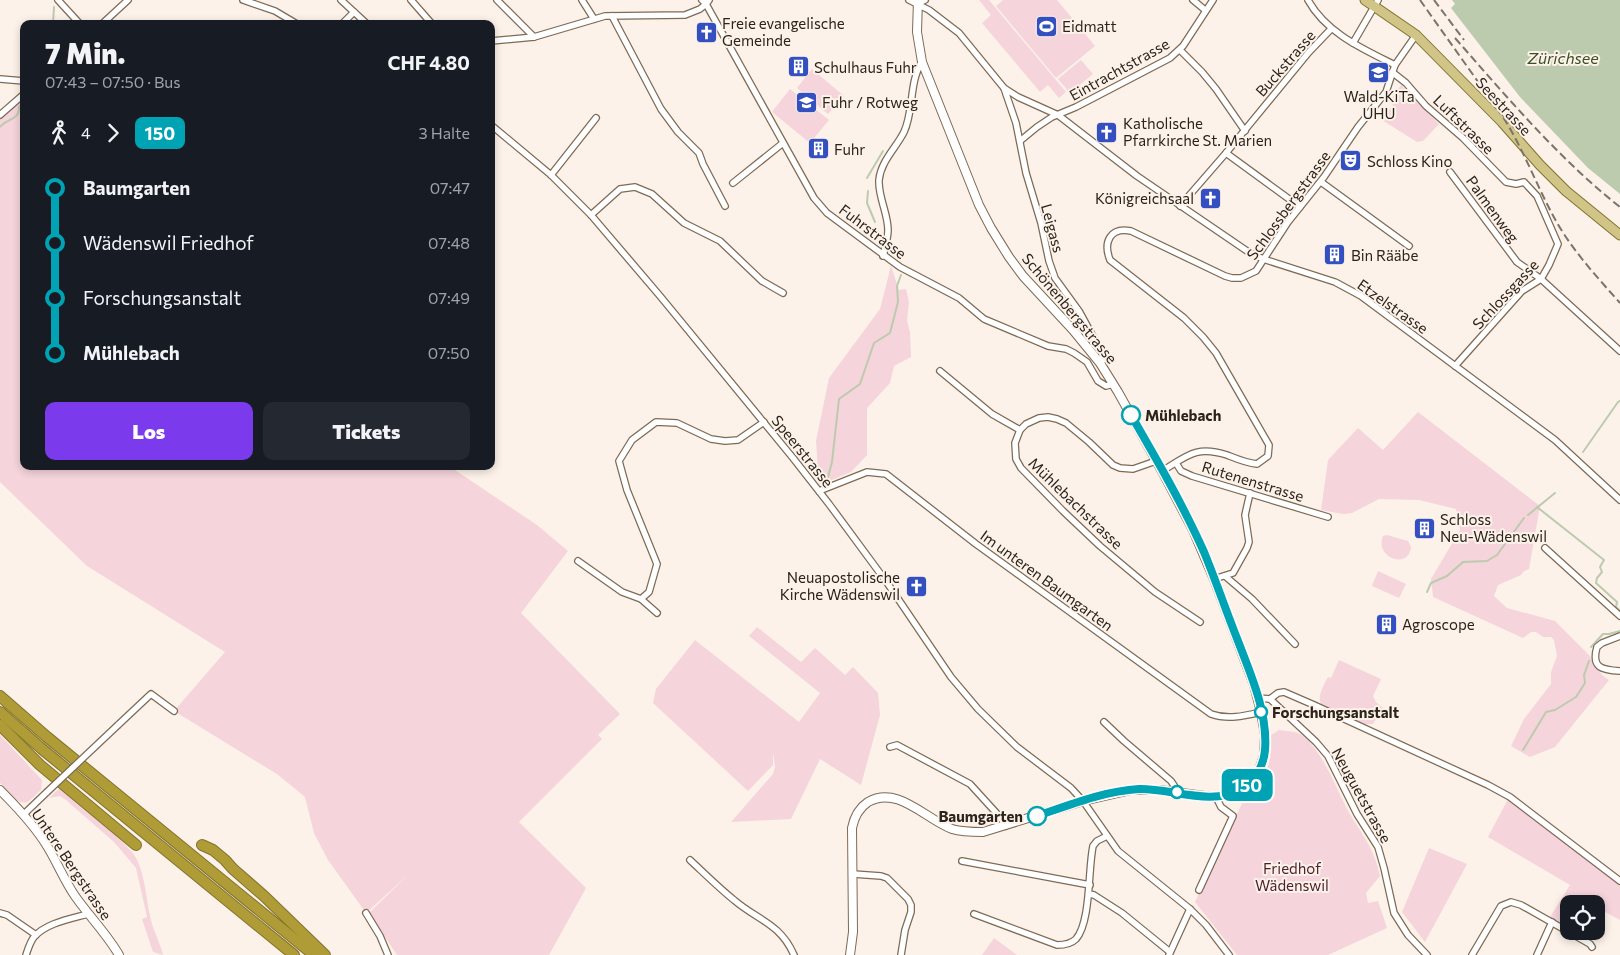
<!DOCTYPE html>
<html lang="de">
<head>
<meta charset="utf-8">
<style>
  :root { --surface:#171b24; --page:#242831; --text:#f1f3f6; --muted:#9ea1a6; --accent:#7c3aed }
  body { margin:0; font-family:Commissioner,sans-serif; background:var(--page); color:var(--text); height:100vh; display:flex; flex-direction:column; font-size:19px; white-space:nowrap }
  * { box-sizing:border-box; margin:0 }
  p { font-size:16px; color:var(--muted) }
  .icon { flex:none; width:28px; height:28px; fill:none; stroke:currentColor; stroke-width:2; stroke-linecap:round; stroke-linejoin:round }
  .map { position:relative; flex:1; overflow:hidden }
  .drawer { position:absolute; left:20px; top:20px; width:475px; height:450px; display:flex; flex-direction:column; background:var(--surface); border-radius:10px; box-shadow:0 2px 8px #0003 }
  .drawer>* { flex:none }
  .badge { padding:0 10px; border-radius:8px; font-size:18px; line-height:32px }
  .buttons { position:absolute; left:1560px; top:895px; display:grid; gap:10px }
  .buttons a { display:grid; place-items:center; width:45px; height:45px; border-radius:10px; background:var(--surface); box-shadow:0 2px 8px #0003; font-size:25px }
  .map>.badge { position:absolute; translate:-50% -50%; box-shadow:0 0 0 2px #fff }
  .legs { display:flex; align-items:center; gap:8px; height:55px; padding:0 25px; font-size:16px }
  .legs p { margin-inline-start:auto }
  .summary { display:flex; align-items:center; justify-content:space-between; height:85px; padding:0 25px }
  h1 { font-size:28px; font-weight:800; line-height:38px }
  .cta { display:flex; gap:10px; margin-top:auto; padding:10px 25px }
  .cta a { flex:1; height:58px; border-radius:10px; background:var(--accent); color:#fff; font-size:20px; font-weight:800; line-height:58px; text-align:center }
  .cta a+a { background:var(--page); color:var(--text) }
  ul { padding:0 25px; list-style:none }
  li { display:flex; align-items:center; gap:18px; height:55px; font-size:19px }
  li i { display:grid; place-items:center; width:8px; height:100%; margin:0 6px; background:currentColor }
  li i::after { content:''; width:12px; height:12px; margin:-6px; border:4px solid; border-radius:50%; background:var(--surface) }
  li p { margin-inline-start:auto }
  li:first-child i { background:linear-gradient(#0000 50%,currentColor 0) }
  li:last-child i { background:linear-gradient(currentColor 50%,#0000 0) }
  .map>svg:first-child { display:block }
  .green { fill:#f5d4db }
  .water { fill:#bccbae }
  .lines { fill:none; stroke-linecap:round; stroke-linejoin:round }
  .stream { stroke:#bccbae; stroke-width:2 }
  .street-casing { stroke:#7f6a55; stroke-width:8 }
  .secondary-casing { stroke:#7f6a55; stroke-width:10 }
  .primary-casing { stroke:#82722d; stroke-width:11 }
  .highway-casing { stroke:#82722d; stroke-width:12 }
  .street { stroke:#fff; stroke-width:5.5 }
  .secondary { stroke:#fff; stroke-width:8 }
  .primary { stroke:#d0c487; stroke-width:9 }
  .highway { stroke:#b09c37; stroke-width:10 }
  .rail { stroke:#7c736a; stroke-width:2; stroke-dasharray:8 4; stroke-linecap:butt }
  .street-bridge-casing { stroke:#7f6a55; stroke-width:8; stroke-linecap:butt }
  .street-bridge { stroke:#fff; stroke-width:5.5 }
  .line-1-casing { stroke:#fff; stroke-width:11 }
  .line-1 { stroke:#00a3b4; stroke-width:8 }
  .stop-1-dot { fill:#fff; stroke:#00a3b4; stroke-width:2.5 }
  .labels { text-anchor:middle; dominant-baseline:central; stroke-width:4; stroke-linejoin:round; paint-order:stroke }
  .poi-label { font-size:15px; fill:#2c241b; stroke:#fcf2e9; text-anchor:start }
  .street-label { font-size:15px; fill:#2c241b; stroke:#fcf2e9 }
  .stop-label { font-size:15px; font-weight:bold; fill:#2c241b; stroke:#fcf2e9; text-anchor:start }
  .park-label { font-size:15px; fill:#4d1e2c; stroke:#fcf2e9 }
  .water-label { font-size:16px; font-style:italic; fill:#3b5023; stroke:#fcf2e9 }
</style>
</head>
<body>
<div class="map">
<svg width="1620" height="955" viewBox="0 0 1620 955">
  <rect width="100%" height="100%" fill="#fcf2e9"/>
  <g class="green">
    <polygon points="979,0 989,0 1066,92 1059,98 1048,85 1040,92 982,23 991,15"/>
    <polygon points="1003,0 1057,0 1095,46 1056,78 996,6"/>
    <polygon points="1081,60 1093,74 1070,93 1058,79"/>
    <polygon points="812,69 844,96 828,114 797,88"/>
    <polygon points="1401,85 1439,124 1423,141 1417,142 1382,120 1393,105 1390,101"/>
    <polygon points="790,89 829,120 810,143 772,112"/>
    <polygon points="24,91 24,466 449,466 537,525 568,551 521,613 620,714 598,735 602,739 519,822 586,888 549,955 397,955 369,913 409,874 366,913 328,860 314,833 305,797 277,774 174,711 225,652 87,566 0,482 0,110"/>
    <polygon points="891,266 899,290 906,289 909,302 907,321 910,332 911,357 894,366 890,383 867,408 867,455 851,472 829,481 823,478 818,472 816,441 829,378 880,309"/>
    <polygon points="1418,412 1540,506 1529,569 1524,571 1521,575 1498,585 1494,596 1507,608 1555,621 1589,655 1602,675 1609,680 1555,747 1530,757 1511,746 1524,719 1551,684 1551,672 1557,656 1554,640 1551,637 1543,637 1536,632 1531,632 1523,638 1433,597 1431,579 1460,530 1456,509 1419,500 1379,499 1352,513 1343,514 1321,510 1328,460 1358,428 1383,450"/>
    <path d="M1387,535L1408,541L1411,547C1409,570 1374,558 1383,536Z"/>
    <polygon points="1378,571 1406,584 1399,598 1372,586"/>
    <polygon points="757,627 801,662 815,648 845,675 853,667 878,693 880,715 861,785 820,759 791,819 731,822 773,774 775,767 773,753 773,765 748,791 653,703 656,689 695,640 799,722 820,693 749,636"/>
    <path d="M1339,660L1381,679L1373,696L1376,702L1383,708L1373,724H1364L1321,704C1317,695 1324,685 1328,677L1331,678Z"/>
    <path d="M1279,730C1286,731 1296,731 1302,735C1324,754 1333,782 1346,807C1360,833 1374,846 1380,876L1366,893L1368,903L1378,901L1387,928L1328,955H1237L1195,902C1212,867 1229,832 1245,797C1249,788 1258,783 1263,776C1271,764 1272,749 1271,735Z"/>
    <path d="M0,735L42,780L41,790C37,793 33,798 29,801C18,808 7,789 0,783Z"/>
    <path d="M61,787L77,800L76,803C90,815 128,843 136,858C147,879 146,908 154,930C157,938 161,946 163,955L153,952L142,919L147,917L136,868L114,842L66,800L60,796L49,798Z"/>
    <polygon points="1508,799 1620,885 1620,920 1596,907 1596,904 1569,904 1569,929 1550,917 1570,885 1488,837"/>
    <polygon points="1429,848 1467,864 1425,942 1402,912"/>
    <polygon points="994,938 1017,955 982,955"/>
  </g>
  <polygon class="water" points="1452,0 1620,0 1620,194 1588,168 1520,97 1451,8 1455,4"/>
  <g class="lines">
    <g class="stream">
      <polyline points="53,24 54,7"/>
      <path d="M0,127C7,118 19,121 19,107L24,103"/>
      <polyline points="867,178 883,151"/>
      <polyline points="868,191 867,203 875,222"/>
      <polyline points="1583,452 1618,402 1620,401"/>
      <polyline points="828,477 832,462 839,399 860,384 874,343 890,333 898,302 897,286 901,275"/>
      <polyline points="1537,507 1604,560 1600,567 1602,572 1597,578 1596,583 1617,602 1616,607 1620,611"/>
      <polyline points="1528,515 1555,493"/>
      <polyline points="1427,592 1431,583 1447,576 1463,562 1487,561 1497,555 1524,518"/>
      <polyline points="1591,647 1603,634 1609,634 1620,631"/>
      <polyline points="1523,750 1546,712 1555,710 1576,697 1585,683 1584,675 1589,661"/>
    </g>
    <defs>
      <g id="street">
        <polyline points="58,0 80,24"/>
        <polyline points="243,0 275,11 297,24"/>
        <polyline points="341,0 367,24"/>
        <polyline points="411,0 432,24"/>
        <polyline points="497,0 534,37"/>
        <polyline points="582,0 594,19"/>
        <polyline points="702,0 706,4 814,198 827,213 900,267 959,298 984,319 1048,346 1066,349 1074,353 1087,362 1098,381 1106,386 1113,384"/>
        <polyline points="909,0 929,10 959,33 1004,88 1018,97 1058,115 1137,176 1247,251 1263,259 1335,282 1361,296 1555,440 1620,500"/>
        <polyline points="1193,0 1205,10"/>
        <path d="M1308,0C1326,33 1363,49 1395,65"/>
        <polyline points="917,4 925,0"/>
        <polyline points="612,16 661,109 678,132 699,153 703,164 725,206"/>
        <polyline points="102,24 128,0"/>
        <polyline points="342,24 354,12"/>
        <polyline points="491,41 534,37 605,16 685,15 700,9 706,4 709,0"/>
        <polyline points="1353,43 1378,0"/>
        <polyline points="1180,50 1202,72 1216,89 1245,131"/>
        <polyline points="1392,72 1406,83 1426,106 1463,138 1506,182 1516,184 1524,182 1537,196 1558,244 1549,265 1541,279 1522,291 1455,366"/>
        <polyline points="0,79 24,81"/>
        <polyline points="1004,88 1016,123 1026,173 1041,223 1049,261 1055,278 1079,311 1102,353 1103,360 1100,363"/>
        <polyline points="0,115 24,94"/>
        <polyline points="491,125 551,175 591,215 660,296 793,458 829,504 888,584 951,677 978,709 1017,747 1071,788 1083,801 1118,851 1190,909 1206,925 1229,955"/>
        <polyline points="1020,141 1037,127 1052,117 1076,107 1170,58 1183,46 1213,0"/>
        <polyline points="1226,153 1300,207"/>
        <polyline points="1450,172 1517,262 1541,279 1620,351"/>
        <polyline points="551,175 596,118"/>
        <polyline points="1321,182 1409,246"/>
        <polyline points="733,183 783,143"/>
        <polyline points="1180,206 1226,153 1309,52 1331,29"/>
        <polyline points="591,215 620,189 635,187 652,194 684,223 720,241 762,281 783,293"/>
        <path d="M883,256C885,248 888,238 888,230C888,213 878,197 879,180C881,161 896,148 904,132C914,111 909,81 922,62"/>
        <polyline points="940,371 992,414 1020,430"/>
        <polyline points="1156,461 1133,469 1120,468 1113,465 1089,442 1066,423 1057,419 1048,417 1039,418 1026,424 1020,430 1015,443 1016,459 1021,468 1063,511 1100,546 1155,592 1200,622"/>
        <polyline points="1176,463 1181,471 1192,476 1328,517"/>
        <path d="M1162,471C1187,456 1196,445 1227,455C1237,459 1246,463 1257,464L1268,456L1269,445L1216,353L1203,337L1184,318L1110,260C1103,242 1110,227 1131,231L1225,276L1232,278H1241L1256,271L1288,222L1324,177L1358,127L1386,92L1395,65L1416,35"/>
        <path d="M819,491L867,472L886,474L976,544L1211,714C1228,720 1244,716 1261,712"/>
        <polyline points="1545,548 1620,616"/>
        <polyline points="578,561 622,592 641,599 649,592 657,564 627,490 619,461 632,440 656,422 677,423 711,439 725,441 738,440 764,422"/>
        <polyline points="1225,576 1252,599 1295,644"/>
        <polyline points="1214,579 1233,573 1247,548 1249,542 1245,515 1250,493"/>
        <polyline points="641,599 657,613"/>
        <path d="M1620,636L1602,643L1597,647C1591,668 1602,670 1620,671"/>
        <polyline points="1258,698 1270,699 1316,742 1328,756 1357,814 1378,847 1384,868 1394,913 1408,935 1427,955"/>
        <polyline points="1270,699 1278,693 1284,692 1314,705 1488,785 1510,797 1620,881"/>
        <polyline points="1104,722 1124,741 1171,781 1179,793"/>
        <polyline points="118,725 151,694 174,711"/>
        <polyline points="890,747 897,745 970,784 1000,817 1006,826"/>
        <polyline points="23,815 47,792"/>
        <path d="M690,860C705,874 719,888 734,900C757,920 780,923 794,955"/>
        <polyline points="962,861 1090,885"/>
        <polyline points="853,874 881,876 887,878 908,899 911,905 911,912 905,930 901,955"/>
        <polyline points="1199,890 1233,816 1221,807 1216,797"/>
        <polyline points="1089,894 1094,895 1122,913 1170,952"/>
        <polyline points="0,913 7,915 36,935"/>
        <polyline points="366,913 380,936 388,955"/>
        <path d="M974,914L1057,945C1064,945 1071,944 1076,939C1091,922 1088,869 1093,846L1097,841L1107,836"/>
        <path d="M26,955C28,949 30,942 34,937C46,923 70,919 88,914"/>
        <polyline points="1169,955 1190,909"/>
        <polyline points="1472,955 1501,906 1511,902 1521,905 1590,944 1592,947"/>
        <polyline points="1537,955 1552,922"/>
      </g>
      <g id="secondary">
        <path d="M0,790C17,807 35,826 47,846C57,862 64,880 75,896C89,916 107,934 119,955"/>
        <path d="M850,955L853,932L852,828C854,818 859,808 868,802C898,785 925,819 952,829C962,832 972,832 983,832L1083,801L1131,790H1159L1212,797L1229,795L1245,787L1258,773L1264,756L1265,735L1261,712L1254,685L1214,579L1193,530L1162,471L1118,392L1100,363L1073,330L1023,276L1009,257L991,228L979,205L922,62L917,32L918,0"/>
      </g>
      <polyline id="primary" points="1365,0 1416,35 1502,122 1540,165 1566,191 1620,235"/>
      <g id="highway">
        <polyline points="0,696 47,737 314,955"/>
        <polyline points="0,712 42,749 294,955"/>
        <polyline points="0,725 40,765 136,845"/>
        <polyline points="202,845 213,850 225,860 233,869 264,896 325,955"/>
      </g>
    </defs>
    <use href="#street" class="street-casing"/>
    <use href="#secondary" class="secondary-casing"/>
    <use href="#primary" class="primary-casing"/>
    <use href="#highway" class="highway-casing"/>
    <use href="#street" class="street"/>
    <use href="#secondary" class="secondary"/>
    <use href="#primary" class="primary"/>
    <use href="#highway" class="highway"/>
    <g class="rail">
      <path d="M1420,0L1503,117C1524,150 1537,187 1556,221C1573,251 1597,277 1620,303"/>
      <polyline points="1434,0 1464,40"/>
      <path d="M1455,38C1507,97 1558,158 1620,207"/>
    </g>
    <defs>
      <polyline id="street-bridge" points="47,792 118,725"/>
    </defs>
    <use href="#street-bridge" class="street-bridge-casing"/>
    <use href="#street-bridge" class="street-bridge"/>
  </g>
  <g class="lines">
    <defs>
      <path id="line-1" d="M1037,816C1069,805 1104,791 1139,789C1170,788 1211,806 1240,790C1254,782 1264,766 1265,750C1268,713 1251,675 1238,641C1226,611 1216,581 1204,552C1183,505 1157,460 1131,415"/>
    </defs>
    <use href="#line-1" class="line-1-casing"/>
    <use href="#line-1" class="line-1"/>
  </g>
  <defs>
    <symbol id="stadium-square" viewBox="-11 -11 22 22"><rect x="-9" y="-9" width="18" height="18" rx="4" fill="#344fc0" stroke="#fcf2e9"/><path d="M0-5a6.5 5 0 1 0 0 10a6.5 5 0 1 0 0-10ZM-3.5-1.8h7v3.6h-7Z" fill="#fff"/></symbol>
    <symbol id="church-square" viewBox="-11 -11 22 22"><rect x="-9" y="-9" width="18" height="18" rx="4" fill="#344fc0" stroke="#fcf2e9"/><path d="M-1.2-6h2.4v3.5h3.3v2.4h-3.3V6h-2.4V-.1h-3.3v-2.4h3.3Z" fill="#fff"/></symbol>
    <symbol id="building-square" viewBox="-11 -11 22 22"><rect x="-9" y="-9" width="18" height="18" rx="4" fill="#344fc0" stroke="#fcf2e9"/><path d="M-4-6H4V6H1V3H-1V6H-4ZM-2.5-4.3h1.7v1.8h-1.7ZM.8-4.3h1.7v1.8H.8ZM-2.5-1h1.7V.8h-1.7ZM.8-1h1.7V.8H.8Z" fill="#fff"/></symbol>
    <symbol id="school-square" viewBox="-11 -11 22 22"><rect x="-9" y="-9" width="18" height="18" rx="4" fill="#344fc0" stroke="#fcf2e9"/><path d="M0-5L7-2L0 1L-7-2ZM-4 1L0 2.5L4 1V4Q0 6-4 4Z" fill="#fff"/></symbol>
    <symbol id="theatre-square" viewBox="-11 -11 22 22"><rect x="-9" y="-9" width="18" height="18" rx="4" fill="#344fc0" stroke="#fcf2e9"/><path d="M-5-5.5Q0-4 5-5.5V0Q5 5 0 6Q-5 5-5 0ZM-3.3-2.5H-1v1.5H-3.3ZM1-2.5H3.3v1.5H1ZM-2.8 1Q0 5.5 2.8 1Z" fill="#fff"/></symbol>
  </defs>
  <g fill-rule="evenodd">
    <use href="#stadium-square" x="1034" y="14" width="25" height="25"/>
    <use href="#church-square" x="694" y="20" width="25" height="25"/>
    <use href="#building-square" x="786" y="54" width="25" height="25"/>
    <use href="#school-square" x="1366" y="60" width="25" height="25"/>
    <use href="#school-square" x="794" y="90" width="25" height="25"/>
    <use href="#church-square" x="1094" y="120" width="25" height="25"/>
    <use href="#building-square" x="806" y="136" width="25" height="25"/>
    <use href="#theatre-square" x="1338" y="148" width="25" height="25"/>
    <use href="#church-square" x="1198" y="186" width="25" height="25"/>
    <use href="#building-square" x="1322" y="242" width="25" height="25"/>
    <use href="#building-square" x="1412" y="516" width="25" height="25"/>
    <use href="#church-square" x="904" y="574" width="25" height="25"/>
    <use href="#building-square" x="1374" y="612" width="25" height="25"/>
  </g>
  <g class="stop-1-dot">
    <circle cx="1131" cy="415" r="9"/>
    <circle cx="1261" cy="712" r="6"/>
    <circle cx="1177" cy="792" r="6"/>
    <circle cx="1037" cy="816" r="9"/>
  </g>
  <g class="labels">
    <g class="poi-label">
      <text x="722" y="23">Freie evangelische<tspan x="722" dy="17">Gemeinde</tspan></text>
      <text x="1062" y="26">Eidmatt</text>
      <text x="814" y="67">Schulhaus Fuhr</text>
      <text x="1379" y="96" text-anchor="middle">Wald-KiTa<tspan x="1379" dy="17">UHU</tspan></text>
      <text x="822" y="102">Fuhr / Rotweg</text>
      <text x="1123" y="123">Katholische<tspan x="1123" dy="17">Pfarrkirche St. Marien</tspan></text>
      <text x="834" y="149">Fuhr</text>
      <text x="1367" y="161">Schloss Kino</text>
      <text x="1194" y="198" text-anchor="end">Königreichsaal</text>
      <text x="1351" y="255">Bin Rääbe</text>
      <text x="1440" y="519">Schloss<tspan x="1440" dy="17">Neu-Wädenswil</tspan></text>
      <text x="900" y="577" text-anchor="end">Neuapostolische<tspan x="900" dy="17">Kirche Wädenswil</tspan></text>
      <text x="1402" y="624">Agroscope</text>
    </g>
    <g class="street-label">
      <text transform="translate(1285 63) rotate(-49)">Buckstrasse</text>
      <text transform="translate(1119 69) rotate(-29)">Eintrachtstrasse</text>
      <text transform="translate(1504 106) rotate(47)">Seestrasse</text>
      <text transform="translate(1464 124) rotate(44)">Luftstrasse</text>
      <text transform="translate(1288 205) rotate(-54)">Schlossbergstrasse</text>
      <text transform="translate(1493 209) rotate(54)">Palmenweg</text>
      <text transform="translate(1053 228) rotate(75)">Leigass</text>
      <text transform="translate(873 231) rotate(37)">Fuhrstrasse</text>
      <text transform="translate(1505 294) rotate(-47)">Schlossgasse</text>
      <text transform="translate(1393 306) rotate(35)">Etzelstrasse</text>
      <text transform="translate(1070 308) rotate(50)">Schönenbergstrasse</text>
      <text transform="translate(803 451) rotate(51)">Speerstrasse</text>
      <text transform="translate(1253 481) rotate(17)">Rutenenstrasse</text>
      <text transform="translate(1076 503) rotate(44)">Mühlebachstrasse</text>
      <text transform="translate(1047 580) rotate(36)">Im unteren Baumgarten</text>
      <text transform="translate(1362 795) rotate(61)">Neuguetstrasse</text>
      <text transform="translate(72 864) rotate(56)">Untere Bergstrasse</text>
    </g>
    <g class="stop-label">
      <text x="1145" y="415">Mühlebach</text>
      <text x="1272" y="712">Forschungsanstalt</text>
      <text x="1023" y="816" text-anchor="end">Baumgarten</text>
    </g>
    <g class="park-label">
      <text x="1292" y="868">Friedhof<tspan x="1292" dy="17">Wädenswil</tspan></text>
    </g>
    <g class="water-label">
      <text x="1563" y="57">Zürichsee</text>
    </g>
  </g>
</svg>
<div class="buttons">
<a><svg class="icon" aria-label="locate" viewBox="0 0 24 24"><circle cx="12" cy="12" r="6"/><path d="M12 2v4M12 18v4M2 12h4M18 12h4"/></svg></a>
</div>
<b class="badge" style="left:1247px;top:785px;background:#00a3b4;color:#fff">150</b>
<section class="drawer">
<div class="summary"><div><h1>7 Min.</h1><p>07:43 – 07:50 · Bus</p></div><b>CHF 4.80</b></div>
<div class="legs"><svg class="icon" aria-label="walk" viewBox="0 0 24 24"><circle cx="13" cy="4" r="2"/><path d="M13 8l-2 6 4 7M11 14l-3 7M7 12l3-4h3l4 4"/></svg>4<svg class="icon" aria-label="forward" viewBox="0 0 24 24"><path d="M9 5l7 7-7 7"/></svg><b class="badge" style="background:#00a3b4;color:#fff">150</b><p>3 Halte</p></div>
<ul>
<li><i style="color:#00a3b4"></i><b>Baumgarten</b><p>07:47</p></li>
<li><i style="color:#00a3b4"></i><span>Wädenswil Friedhof</span><p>07:48</p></li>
<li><i style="color:#00a3b4"></i><span>Forschungsanstalt</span><p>07:49</p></li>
<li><i style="color:#00a3b4"></i><b>Mühlebach</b><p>07:50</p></li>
</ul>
<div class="cta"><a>Los</a><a>Tickets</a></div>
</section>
</div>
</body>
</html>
